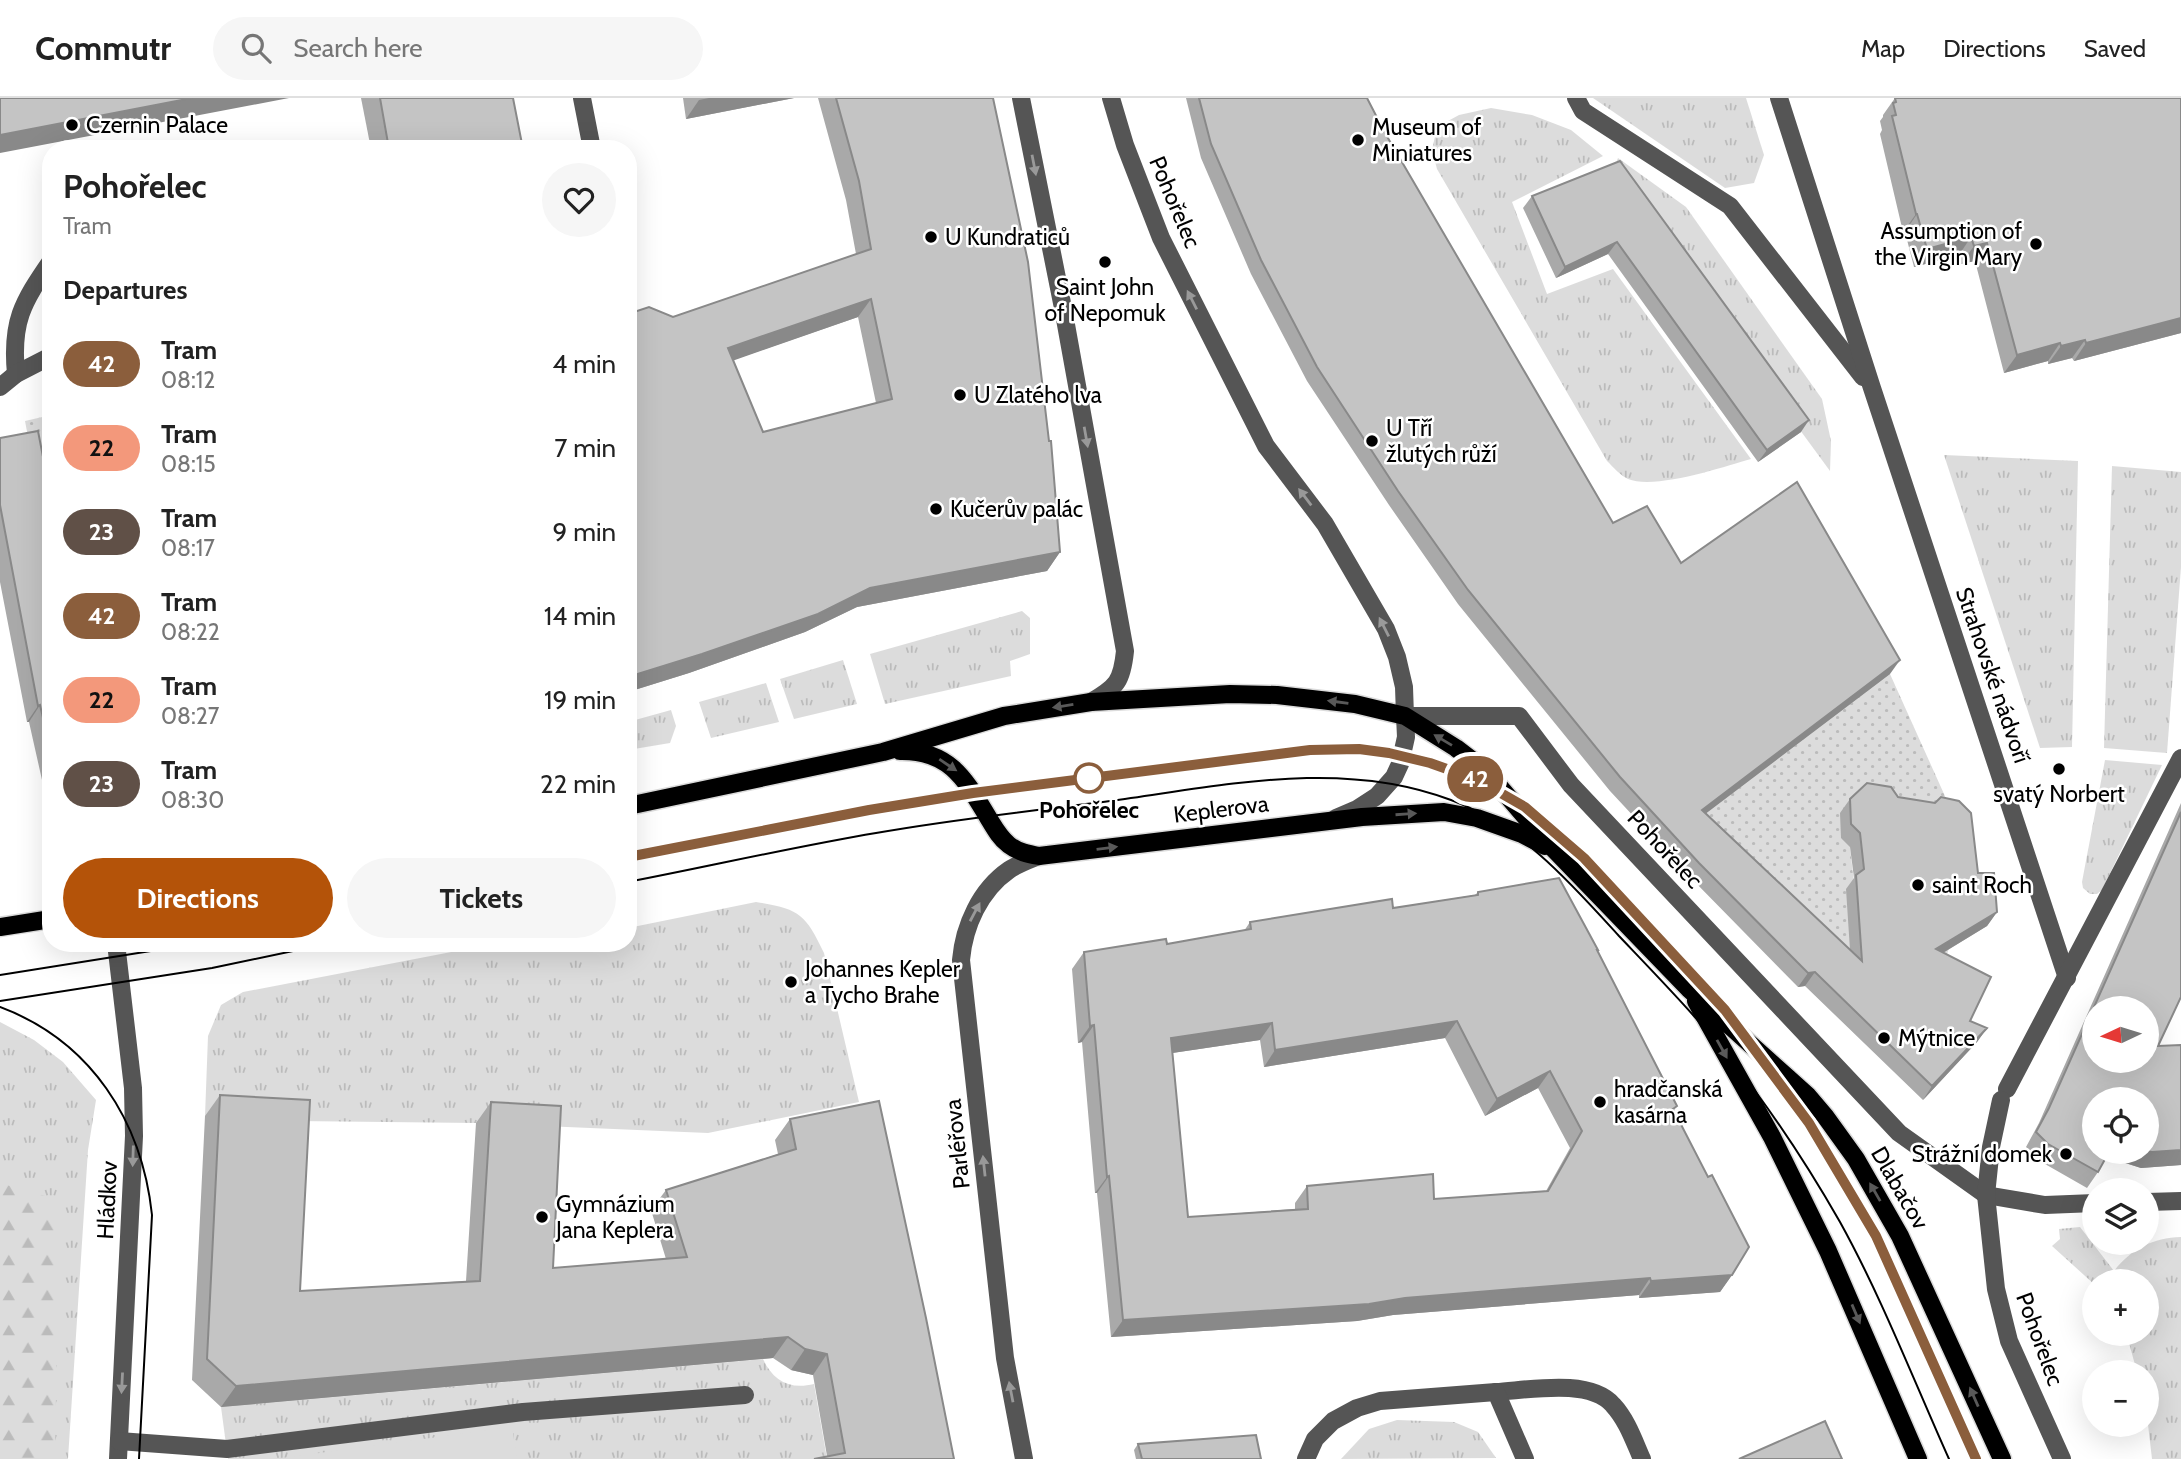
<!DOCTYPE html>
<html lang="en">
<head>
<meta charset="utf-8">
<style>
  :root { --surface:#fff; --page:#f6f6f6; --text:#222; --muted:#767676; --line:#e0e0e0; --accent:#b45309 }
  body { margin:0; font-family:Cabin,sans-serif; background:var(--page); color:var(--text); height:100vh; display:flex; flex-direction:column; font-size:26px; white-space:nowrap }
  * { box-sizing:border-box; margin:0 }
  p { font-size:23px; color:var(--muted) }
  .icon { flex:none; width:38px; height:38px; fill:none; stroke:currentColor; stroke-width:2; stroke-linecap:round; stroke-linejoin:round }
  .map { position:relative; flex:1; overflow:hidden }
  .panel { position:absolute; left:42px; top:42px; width:595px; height:812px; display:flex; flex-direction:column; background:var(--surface); border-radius:28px; box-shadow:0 7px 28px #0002 }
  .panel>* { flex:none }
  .badge { padding:0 14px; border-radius:23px; font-size:24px; line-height:46px }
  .needle { width:46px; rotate:266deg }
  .controls { position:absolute; left:2082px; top:898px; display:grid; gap:14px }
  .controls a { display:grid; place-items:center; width:77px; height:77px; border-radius:50%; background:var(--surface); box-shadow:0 7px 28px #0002; font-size:35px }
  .map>.badge { position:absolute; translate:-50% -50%; box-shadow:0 0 0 4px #fff }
  h2 { padding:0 21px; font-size:26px; line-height:63px }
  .round { display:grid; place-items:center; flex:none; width:74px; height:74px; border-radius:37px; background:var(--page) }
  .summary { display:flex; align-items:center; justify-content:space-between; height:119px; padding:0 21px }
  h1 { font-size:33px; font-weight:700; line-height:52px }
  .button { display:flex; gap:14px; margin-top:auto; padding:14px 21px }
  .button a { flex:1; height:80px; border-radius:42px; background:var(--accent); color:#fff; font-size:28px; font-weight:700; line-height:80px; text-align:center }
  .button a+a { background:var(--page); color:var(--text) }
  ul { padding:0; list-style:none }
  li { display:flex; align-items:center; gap:21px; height:84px; padding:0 21px }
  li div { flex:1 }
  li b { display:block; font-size:26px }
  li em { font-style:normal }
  li .badge { min-width:77px; font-weight:700; text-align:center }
  header { display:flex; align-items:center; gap:42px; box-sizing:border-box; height:98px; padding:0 35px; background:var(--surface); border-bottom:2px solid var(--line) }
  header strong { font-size:33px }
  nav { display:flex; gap:38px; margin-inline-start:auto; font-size:24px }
  .search { width:490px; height:63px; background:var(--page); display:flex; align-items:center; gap:18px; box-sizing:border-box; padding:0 24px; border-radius:38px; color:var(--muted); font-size:26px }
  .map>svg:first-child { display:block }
  .grass { fill:url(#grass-tufts) }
  .forest { fill:url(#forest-firs) }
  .garden { fill:url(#garden-dots) }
  .pitch { fill:#dcdcdc }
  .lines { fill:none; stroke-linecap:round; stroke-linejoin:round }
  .major-casing { stroke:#dbdbdb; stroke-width:21 }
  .minor { stroke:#555; stroke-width:18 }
  .major { stroke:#000; stroke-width:18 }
  .tram { stroke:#000; stroke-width:2 }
  .wall { fill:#a9a9a9; fill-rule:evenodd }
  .shaded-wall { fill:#898989 }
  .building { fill:#c4c4c4; stroke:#898989; stroke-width:2; fill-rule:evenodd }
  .oneway { fill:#999 }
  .oneway2 { fill:#595959 }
  .line-casing { stroke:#fff; stroke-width:16 }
  .line { stroke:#8b5e3c; stroke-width:10 }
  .poi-dot { fill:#000; stroke:#fff; stroke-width:2.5 }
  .stop-dot { fill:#fff; stroke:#8b5e3c; stroke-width:3.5 }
  .labels { text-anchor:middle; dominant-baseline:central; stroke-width:5; stroke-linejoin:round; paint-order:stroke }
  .poi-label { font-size:23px; fill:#000; stroke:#fff; text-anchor:start }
  .street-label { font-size:23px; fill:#000; stroke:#fff }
  .stop-label { font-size:23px; font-weight:bold; fill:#000; stroke:#fff }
</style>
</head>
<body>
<header>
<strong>Commutr</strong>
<div class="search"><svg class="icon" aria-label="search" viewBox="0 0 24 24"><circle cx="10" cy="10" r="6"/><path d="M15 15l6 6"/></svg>Search here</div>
<nav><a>Map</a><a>Directions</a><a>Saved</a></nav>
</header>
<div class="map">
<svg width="2181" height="1361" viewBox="0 0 2181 1361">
  <defs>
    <pattern id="grass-tufts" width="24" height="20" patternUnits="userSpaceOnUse" patternTransform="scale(1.75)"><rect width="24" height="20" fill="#dcdcdc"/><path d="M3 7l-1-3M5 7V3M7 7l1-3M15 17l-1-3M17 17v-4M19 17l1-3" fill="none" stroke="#bbb"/></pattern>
    <pattern id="forest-firs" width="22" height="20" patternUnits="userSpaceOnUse" patternTransform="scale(1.75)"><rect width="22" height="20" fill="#dcdcdc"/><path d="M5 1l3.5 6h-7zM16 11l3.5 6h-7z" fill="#bbb"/></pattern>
    <pattern id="garden-dots" width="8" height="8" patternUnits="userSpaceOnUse" patternTransform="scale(1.75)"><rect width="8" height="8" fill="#dcdcdc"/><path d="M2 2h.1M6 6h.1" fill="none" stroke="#bbb" stroke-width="1.8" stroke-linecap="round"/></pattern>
  </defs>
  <rect width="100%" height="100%" fill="#fff"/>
  <g class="grass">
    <polygon points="1593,0 1746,0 1764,57 1754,85 1725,90"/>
    <path d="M1491,10L1532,17L1571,32L1603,58L1512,104L1547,196L1613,171L1751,361C1723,369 1655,392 1628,381C1621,378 1613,369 1607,363L1437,71L1432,52L1437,29L1459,17Z"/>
    <polygon points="1618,60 1686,109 1822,301 1831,343 1830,373 1612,75"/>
    <polygon points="1944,357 2078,363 2072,649 2040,650"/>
    <polygon points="2112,368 2181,374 2181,469 2167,655 2104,650"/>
    <polygon points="1022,513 1030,520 1030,556 1010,563 1011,578 885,606 870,556"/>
    <polygon points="843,562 857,606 794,621 780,581"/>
    <polygon points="766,585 779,624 711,640 699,604"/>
    <polygon points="671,612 676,628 670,645 628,652 628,624"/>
    <polygon points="2105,662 2162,667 2102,792 2097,796 2090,796 2083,790 2082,784"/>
    <path d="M756,804C799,811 805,815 824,855L859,1004L708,1035L476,1025L295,1023L205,1018L208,938L221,907L243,894L498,845H628V830Z"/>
    <polygon points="0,924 34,942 63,964 96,1002 88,1052 68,1361 0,1361"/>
    <path d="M2080,1129L2114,1173C2132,1150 2153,1140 2181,1139V1361H2152L2147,1318V1274H2137L2129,1245L2124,1236H2147V1183H2095V1187L2052,1148L2060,1141L2059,1131Z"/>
    <path d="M763,1261C773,1283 790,1292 814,1286L827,1361H228L221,1309Z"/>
    <polygon points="1397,1322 1454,1324 1478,1334 1496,1360 1341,1361 1369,1331"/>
  </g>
  <polygon class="forest" points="0,1085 59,1102 55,1361 0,1361"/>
  <g class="garden">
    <polygon points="51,317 51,459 25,323"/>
    <polygon points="1890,576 1958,727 1850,749 1854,785 1949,850 1942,872 1880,895 1695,723"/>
  </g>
  <polygon class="pitch" points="512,1329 517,1361 275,1361"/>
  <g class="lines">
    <defs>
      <g id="major">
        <path d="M900,653C951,652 966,683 989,721C995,731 1000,740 1009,747C1018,754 1028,756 1039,758L1362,719L1444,714L1477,720L1522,736L1545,748"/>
        <polyline points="628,708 883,654 1004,618 1091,604 1230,596 1277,597 1355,606 1405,618 1456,650 1486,673 1546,743 1689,891 1788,980 1808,998 1825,1018 1856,1061 1900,1138 2002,1361"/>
        <polyline points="0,829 51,821"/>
        <polyline points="1696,903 1772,1039 1828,1153 1918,1361"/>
      </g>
    </defs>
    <use href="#major" class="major-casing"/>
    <g class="minor">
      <polyline points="582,0 592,51"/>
      <path d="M1021,0L1063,210L1125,553C1122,583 1117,589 1091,604"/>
      <polyline points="1111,0 1125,47 1161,140 1266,348 1325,426 1386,531 1397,559 1404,589 1405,618 1406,639 1400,666 1394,679 1377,698 1357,711 1336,720"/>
      <polyline points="1576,0 1583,13 1730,108 1863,279"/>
      <polyline points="1779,0 1872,290 2067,880"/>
      <path d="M16,276C11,224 22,205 51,163"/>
      <polyline points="0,289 16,276 51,258"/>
      <polyline points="1405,618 1519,618 1571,687 1899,1035 1986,1097 2045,1107 2095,1105"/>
      <polyline points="116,845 133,990 134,1038 118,1361"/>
      <polyline points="2007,991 2181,660"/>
      <polyline points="2001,1002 1991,1049 1986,1097 1996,1191 2009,1243 2062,1361"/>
      <polyline points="2147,1104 2181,1103"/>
      <path d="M1496,1294C1529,1292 1590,1280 1613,1307C1627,1322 1634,1343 1642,1361"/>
      <polyline points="119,1343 227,1351 523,1314 745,1297"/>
      <path d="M1024,1361L1005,1260L961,862C964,828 980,792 1009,772C1018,766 1029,762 1039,758"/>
      <polyline points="1306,1361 1315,1341 1333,1323 1357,1310 1380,1303 1496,1294 1525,1361"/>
    </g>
    <use href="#major" class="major"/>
    <g class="tram">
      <polyline points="628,759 869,712 973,695 1310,652 1359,651 1389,655 1430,665 1478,682 1525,709 1584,760 1725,912 1809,1025 1876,1138 1976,1361"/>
      <path d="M628,784C711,768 793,749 876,735C954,721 1032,713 1110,703C1222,688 1341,660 1451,702C1521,728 1570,784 1619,838C1658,879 1697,919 1732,963C1772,1013 1808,1068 1840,1124C1881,1198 1914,1283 1949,1361"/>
      <polyline points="0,877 201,845"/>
      <polyline points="0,903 212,870 331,845"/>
      <path d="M0,909C91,943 142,1023 152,1117L139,1361"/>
    </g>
  </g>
  <g class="wall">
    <polygon points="361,0 513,0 523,51 371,51"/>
    <polygon points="683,0 794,0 686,21"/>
    <path d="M818,0H993L1060,454L1047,473L857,509L805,534L689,575L628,594V216L673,219L856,156L846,102ZM858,219L876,305L763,334L733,262Z"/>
    <polygon points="1186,0 1367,0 1385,35 1613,425 1681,465 1890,576 1706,715 1850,852 1846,791 1854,780 1850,749 1841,740 1840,715 1850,701 1898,699 1978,775 1997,814 1987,828 1943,855 1970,923 1987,930 1977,944 1923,1002 1805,888 1798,889 1690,779 1610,693 1458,506 1389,407 1307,283 1251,176 1201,60"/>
    <polygon points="1895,0 2181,0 2181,235 2074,263 2072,260 2048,266 2048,263 2004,275 1975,163 1961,166 1959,157 1914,169 1905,134 1903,134 1880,36 1882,32 1880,23 1883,19 1883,17"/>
    <polygon points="1620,63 1801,334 1758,364 1608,156 1556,180 1523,110 1532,98"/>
    <polygon points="0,340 51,400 51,722 29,624 27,624 0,484"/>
    <polygon points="2181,705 2181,899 2158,948 2181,947 2181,1067 2141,1070 2106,1059 2098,1074 2087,1090 2038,1062 2026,1049 2039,1025"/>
    <path d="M1478,794L1598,852L1597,853L1674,1012L1732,1177L1720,1194L1639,1200V1197L1393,1217L1357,1223L1111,1239L1097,1095H1095L1082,944L1078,945L1072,871L1084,854L1167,846L1244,833L1250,824L1393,810L1475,797ZM1445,940L1485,1018L1538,990L1570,1050L1546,1093L1434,1101L1307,1088L1295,1105V1111L1188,1119L1172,955L1260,942L1264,969Z"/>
    <polygon points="220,997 300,1193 466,1183 476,1025 491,1004 553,1170 666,1161 651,1112 666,1092 778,1056 775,1042 790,1021 954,1361 827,1358 813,1277 791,1272 773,1260 221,1309 192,1282 205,1018"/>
    <polygon points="1138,1346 1261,1361 1136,1361 1134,1352"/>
  </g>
  <g class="shaded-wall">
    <polygon points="192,0 289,0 0,55 0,37"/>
    <polygon points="709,0 794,0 686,21 699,2"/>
    <polygon points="1916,116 1917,116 1905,134 1903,134"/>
    <polygon points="1971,139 1959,157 1914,169 1927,151"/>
    <polygon points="1617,144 1608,156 1556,180 1565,169"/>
    <polygon points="1987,145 1975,163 1961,166 1974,148"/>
    <polygon points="871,201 858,219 715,269 728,250"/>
    <polygon points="2181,220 2181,235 2074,263 2086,245"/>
    <polygon points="2085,242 2072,260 2048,266 2061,248"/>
    <polygon points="2060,245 2048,263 2004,275 2017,257"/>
    <polygon points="1809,322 1801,334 1758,364 1767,352"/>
    <polygon points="1060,454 1047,473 857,509 805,534 689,575 628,594 628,579 870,490"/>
    <polygon points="1900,562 1890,576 1692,726 1702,712"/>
    <polygon points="40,607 29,624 27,624 38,608"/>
    <polygon points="1997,814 1987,828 1926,865 1936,851"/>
    <polygon points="1815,874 1805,888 1798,889 1808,875"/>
    <polygon points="1457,923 1445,940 1264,969 1275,952"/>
    <polygon points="1272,925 1260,942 1159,957 1171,940"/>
    <polygon points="1094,927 1082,944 1078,945 1090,928"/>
    <polygon points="1987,930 1977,944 1923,1002 1932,988"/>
    <polygon points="1550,973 1538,990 1485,1018 1497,1001"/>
    <polygon points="2181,1052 2181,1067 2141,1070 2104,1058 2107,1054"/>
    <polygon points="1109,1078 1097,1095 1095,1095 1107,1079"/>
    <polygon points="1732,1177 1720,1194 1639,1200 1651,1183"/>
    <polygon points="1650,1180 1639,1197 1393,1217 1357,1223 1111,1239 1123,1222"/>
    <polygon points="788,1239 773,1260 221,1309 236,1288"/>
    <polygon points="805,1251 827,1256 813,1277 791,1272"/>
  </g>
  <g class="building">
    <polygon points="0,0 192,0 0,37"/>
    <polygon points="380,0 513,0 523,51 389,51"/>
    <path d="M836,0H993L1028,164L1049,343H1051L1060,454L870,490L818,516L702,556L628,579V216L649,209L673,219L871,151L859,83ZM871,201L892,301L763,334L728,250Z"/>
    <polygon points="1199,0 1367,0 1385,35 1613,425 1647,408 1681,465 1797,384 1900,562 1702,712 1862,863 1856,777 1864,771 1860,735 1851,726 1850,701 1867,685 1891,689 1898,699 1935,705 1941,699 1959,703 1971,715 1978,775 1994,775 1997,814 1936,851 1991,879 1970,923 1987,930 1932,988 1815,874 1808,875 1699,765 1620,679 1468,492 1398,393 1317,269 1261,162 1211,46"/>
    <polygon points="1895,0 2181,0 2181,220 2086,245 2085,242 2061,248 2060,245 2017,257 1987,145 1974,148 1971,139 1927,151 1917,116 1916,116 1892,18 1896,17 1893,5 1896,4"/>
    <polygon points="1620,63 1809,322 1767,352 1617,144 1565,169 1532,98"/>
    <polygon points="38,333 51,400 51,654 40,607 38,608 0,407 0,340"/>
    <path d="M2181,714V899L2158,948L2181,947V1052L2152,1054L2147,1053V1001H2095V1054H2109L2098,1074L2048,1046L2036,1034L2049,1010ZM2095,910H2147V962H2095Z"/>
    <path d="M1559,780L1598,852H1597L1677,1008L1673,1011L1708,1079L1712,1077L1749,1149L1732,1177L1651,1183L1650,1180L1405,1200L1369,1206L1123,1222L1109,1078L1107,1079L1094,927L1090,928L1084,854L1166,841L1167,846L1251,831L1250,824L1392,801L1393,810L1478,797V794ZM1457,923L1497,1001L1550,973L1582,1033L1548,1093L1434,1101L1433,1076L1307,1088L1308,1111L1188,1119L1171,940L1272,925L1275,952Z"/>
    <polygon points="220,997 310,1002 300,1193 480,1183 491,1004 561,1008 553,1170 687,1159 666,1092 796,1051 790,1021 879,1003 926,1220 954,1361 814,1361 845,1355 827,1256 805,1251 788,1239 236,1288 207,1261"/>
    <polygon points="1825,1323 1842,1361 1739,1361"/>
    <polygon points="1256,1337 1261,1361 1142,1361 1138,1346"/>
  </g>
  <defs><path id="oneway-solid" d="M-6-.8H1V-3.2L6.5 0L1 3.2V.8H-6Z" transform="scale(1.75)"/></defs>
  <g class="oneway">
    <use href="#oneway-solid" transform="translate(1034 67) rotate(79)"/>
    <use href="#oneway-solid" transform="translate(1192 202) rotate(-117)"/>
    <use href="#oneway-solid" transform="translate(1086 339) rotate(80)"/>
    <use href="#oneway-solid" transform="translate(1305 399) rotate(-127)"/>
    <use href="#oneway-solid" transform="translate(1384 529) rotate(-117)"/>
    <use href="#oneway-solid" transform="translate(975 814) rotate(-62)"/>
    <use href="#oneway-solid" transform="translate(133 1058) rotate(92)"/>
    <use href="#oneway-solid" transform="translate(984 1068) rotate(-96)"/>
    <use href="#oneway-solid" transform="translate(122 1285) rotate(93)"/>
    <use href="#oneway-solid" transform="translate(1011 1294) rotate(-101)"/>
  </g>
  <g class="oneway2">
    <use href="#oneway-solid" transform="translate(1338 604) rotate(-172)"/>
    <use href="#oneway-solid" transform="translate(1063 608) rotate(171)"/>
    <use href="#oneway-solid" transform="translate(1443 642) rotate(-149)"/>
    <use href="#oneway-solid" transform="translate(948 667) rotate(34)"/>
    <use href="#oneway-solid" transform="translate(1406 716) rotate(-4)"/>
    <use href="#oneway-solid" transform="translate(1107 750) rotate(-7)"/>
    <use href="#oneway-solid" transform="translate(1722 951) rotate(61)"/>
    <use href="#oneway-solid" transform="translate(1875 1094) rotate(-120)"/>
    <use href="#oneway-solid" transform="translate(1856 1216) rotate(67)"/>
    <use href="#oneway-solid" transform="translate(1974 1299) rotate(-114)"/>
  </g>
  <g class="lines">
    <defs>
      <polyline id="line" points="628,759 869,712 973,695 1310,652 1359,651 1389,655 1430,665 1478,682 1525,709 1584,760 1725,912 1809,1025 1876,1138 1976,1361"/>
    </defs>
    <use href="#line" class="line-casing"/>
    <use href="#line" class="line"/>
  </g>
  <g class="poi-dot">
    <circle cx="72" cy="27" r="7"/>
    <circle cx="1358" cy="42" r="7"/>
    <circle cx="931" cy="139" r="7"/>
    <circle cx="2036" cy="146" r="7"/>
    <circle cx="1105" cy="164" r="7"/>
    <circle cx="960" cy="297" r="7"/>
    <circle cx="1372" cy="343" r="7"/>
    <circle cx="936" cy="411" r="7"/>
    <circle cx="2059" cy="671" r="7"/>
    <circle cx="1918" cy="787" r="7"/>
    <circle cx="791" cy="884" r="7"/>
    <circle cx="1884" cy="940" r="7"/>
    <circle cx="1600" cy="1004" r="7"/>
    <circle cx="2066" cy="1056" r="7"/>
    <circle cx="542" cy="1119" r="7"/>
  </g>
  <circle class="stop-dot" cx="1089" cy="680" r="14"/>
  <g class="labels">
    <g class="poi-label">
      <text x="86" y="27">Czernin Palace</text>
      <text x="1372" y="29">Museum of<tspan x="1372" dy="26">Miniatures</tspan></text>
      <text x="2022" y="133" text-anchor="end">Assumption of<tspan x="2022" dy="26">the Virgin Mary</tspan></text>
      <text x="945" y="139">U Kundraticů</text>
      <text x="1105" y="189" text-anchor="middle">Saint John<tspan x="1105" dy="26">of Nepomuk</tspan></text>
      <text x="974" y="297">U Zlatého lva</text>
      <text x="1386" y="330">U Tří<tspan x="1386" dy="26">žlutých růží</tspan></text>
      <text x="950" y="411">Kučerův palác</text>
      <text x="2059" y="696" text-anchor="middle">svatý Norbert</text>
      <text x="1932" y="787">saint Roch</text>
      <text x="805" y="871">Johannes Kepler<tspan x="805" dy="26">a Tycho Brahe</tspan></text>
      <text x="1898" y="940">Mýtnice</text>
      <text x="1614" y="991">hradčanská<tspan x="1614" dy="26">kasárna</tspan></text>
      <text x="2052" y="1056" text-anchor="end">Strážní domek</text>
      <text x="556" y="1106">Gymnázium<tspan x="556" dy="26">Jana Keplera</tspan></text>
    </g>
    <g class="street-label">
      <text transform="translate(1175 104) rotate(67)">Pohořelec</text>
      <text transform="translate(1993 577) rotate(71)">Strahovské nádvoří</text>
      <text transform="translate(1221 711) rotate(-7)">Keplerova</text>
      <text transform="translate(1665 751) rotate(47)">Pohořelec</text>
      <text transform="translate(957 1046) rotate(-96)">Parléřova</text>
      <text transform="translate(1900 1090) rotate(60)">Dlabačov</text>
      <text transform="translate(107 1102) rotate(-87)">Hládkov</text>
      <text transform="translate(2040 1241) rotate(70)">Pohořelec</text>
    </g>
    <g class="stop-label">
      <text x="1089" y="712">Pohořelec</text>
    </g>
  </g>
</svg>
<div class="controls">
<a><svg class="needle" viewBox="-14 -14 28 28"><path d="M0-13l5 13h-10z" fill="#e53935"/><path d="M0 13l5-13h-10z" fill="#767676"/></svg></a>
<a><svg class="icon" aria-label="locate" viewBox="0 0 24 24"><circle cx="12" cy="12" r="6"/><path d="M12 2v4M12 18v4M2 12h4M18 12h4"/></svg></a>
<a><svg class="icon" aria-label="layers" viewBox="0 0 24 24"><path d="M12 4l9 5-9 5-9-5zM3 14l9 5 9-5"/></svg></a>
<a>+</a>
<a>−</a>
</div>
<b class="badge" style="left:1475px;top:681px;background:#8b5e3c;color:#fff">42</b>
<section class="panel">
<div class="summary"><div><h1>Pohořelec</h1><p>Tram</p></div><a class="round"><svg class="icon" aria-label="heart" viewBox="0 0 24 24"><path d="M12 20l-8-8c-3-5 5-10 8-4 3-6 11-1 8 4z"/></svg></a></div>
<h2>Departures</h2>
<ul>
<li><span class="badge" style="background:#8b5e3c;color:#fff">42</span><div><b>Tram</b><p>08:12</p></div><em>4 min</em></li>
<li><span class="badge" style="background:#f3987b;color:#111">22</span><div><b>Tram</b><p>08:15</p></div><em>7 min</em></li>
<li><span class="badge" style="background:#605047;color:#fff">23</span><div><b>Tram</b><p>08:17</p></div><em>9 min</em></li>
<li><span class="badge" style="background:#8b5e3c;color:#fff">42</span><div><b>Tram</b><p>08:22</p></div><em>14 min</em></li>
<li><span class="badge" style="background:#f3987b;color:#111">22</span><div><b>Tram</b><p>08:27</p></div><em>19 min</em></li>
<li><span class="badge" style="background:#605047;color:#fff">23</span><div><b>Tram</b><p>08:30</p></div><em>22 min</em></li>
</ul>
<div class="button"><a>Directions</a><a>Tickets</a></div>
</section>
</div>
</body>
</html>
